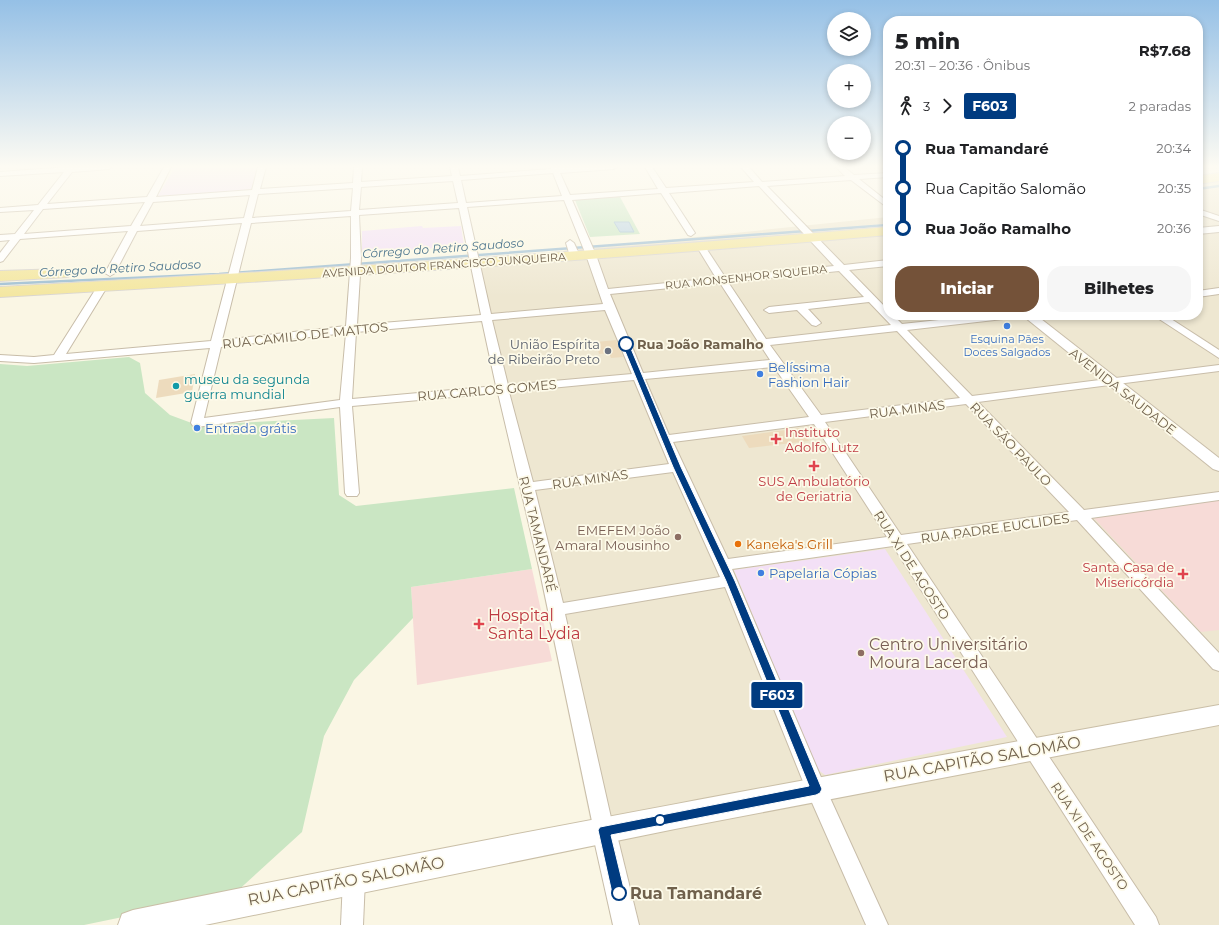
<!DOCTYPE html>
<html lang="pt">
<head>
<meta charset="utf-8">
<style>
  :root { --surface:#fff; --page:#f6f6f6; --text:#202124; --muted:#757577; --accent:#745239 }
  body { margin:0; font-family:Montserrat,sans-serif; background:var(--page); color:var(--text); height:100vh; display:flex; flex-direction:column; font-size:15px; white-space:nowrap }
  * { box-sizing:border-box; margin:0 }
  p { font-size:13px; color:var(--muted) }
  .icon { flex:none; width:22px; height:22px; fill:none; stroke:currentColor; stroke-width:2; stroke-linecap:round; stroke-linejoin:round }
  .map { position:relative; flex:1; overflow:hidden }
  .side { position:absolute; left:883px; top:16px; width:320px; height:304px; display:flex; flex-direction:column; background:var(--surface); border-radius:16px; box-shadow:0 2px 6px #0003 }
  .side>* { flex:none }
  .badge { padding:0 8px; border-radius:3px; font-size:14px; line-height:26px }
  .buttons { position:absolute; left:827px; top:12px; display:grid; gap:8px }
  .buttons a { display:grid; place-items:center; width:44px; height:44px; border-radius:50%; background:var(--surface); box-shadow:0 2px 6px #0003; font-size:20px }
  .map>.badge { position:absolute; translate:-50% -50%; box-shadow:0 0 0 2px #fff }
  .legs { display:flex; align-items:center; gap:6px; height:44px; padding:0 12px; font-size:13px }
  .legs p { margin-inline-start:auto }
  .overview { display:flex; align-items:center; justify-content:space-between; height:68px; padding:0 12px }
  h1 { font-size:22px; font-weight:800; line-height:30px }
  .cta { display:flex; gap:8px; margin-top:auto; padding:8px 12px }
  .cta a { flex:1; height:46px; border-radius:16px; background:var(--accent); color:#fff; font-size:16px; font-weight:800; line-height:46px; text-align:center }
  .cta a+a { background:var(--page); color:var(--text) }
  ul { padding:0 12px; list-style:none }
  li { display:flex; align-items:center; gap:14px; height:40px; font-size:15px }
  li i { display:grid; place-items:center; width:6px; height:100%; margin:0 5px; background:currentColor }
  li i::after { content:''; width:10px; height:10px; margin:-5px; border:3px solid; border-radius:50%; background:var(--surface) }
  li p { margin-inline-start:auto }
  li:first-child i { background:linear-gradient(#0000 50%,currentColor 0) }
  li:last-child i { background:linear-gradient(currentColor 50%,#0000 0) }
  .map>svg:first-child { display:block }
  .residential { fill:#eee7d1 }
  .education { fill:#f3e0f6 }
  .medical { fill:#f7dbd7 }
  .green { fill:#cae6c3 }
  .water { fill:#bad3e2; stroke:#a1c0d3 }
  .lines { fill:none; stroke-linecap:round; stroke-linejoin:round }
  .stream { stroke:#a1c0d3; stroke-width:2.5 }
  .building { fill:#eddbbd }
  .minor-casing { stroke:#c8bda9; stroke-width:2 }
  .tertiary-casing { stroke:#c8bda9; stroke-width:2 }
  .secondary-casing { stroke:#cabfa7; stroke-width:2 }
  .primary-casing { stroke:#dad6d0; stroke-width:2 }
  .minor { fill:#fff; fill-rule:evenodd }
  .tertiary { fill:#fff; fill-rule:evenodd }
  .secondary { fill:#fff; fill-rule:evenodd }
  .primary { fill:#f4e7a1; fill-rule:evenodd }
  .line-1 { fill:#003b80; stroke:#fff }
  .shop-dot { fill:#3f7fe0; stroke:#fdfae9; stroke-width:1.5 }
  .stop-1-dot { fill:#fff; stroke:#003b80; stroke-width:2 }
  .worship-dot { fill:#6b7280; stroke:#fdfae9; stroke-width:1.5 }
  .culture-dot { fill:#0f9aa8; stroke:#fdfae9; stroke-width:1.5 }
  .health-dot { fill:#e0444e; stroke:#fdfae9; stroke-width:1.5 }
  .education-dot { fill:#8d6e63; stroke:#fdfae9; stroke-width:1.5 }
  .food-dot { fill:#e8710a; stroke:#fdfae9; stroke-width:1.5 }
  .labels { text-anchor:middle; dominant-baseline:central; stroke-width:3.5; stroke-linejoin:round; paint-order:stroke }
  .far-street-label { font-size:11px; fill:#70614c; stroke:#fdfae9 }
  .far-shop-label { font-size:11px; fill:#366cbe; stroke:#fdfae9 }
  .far-water-label { font-size:12px; font-style:italic; fill:#4e768f; stroke:#fdfae9 }
  .street-label { font-size:13px; fill:#70614c; stroke:#fdfae9 }
  .worship-label { font-size:13px; fill:#5b616d; stroke:#fdfae9; text-anchor:end }
  .stop-label { font-size:13px; font-weight:bold; fill:#70614c; stroke:#fdfae9; text-anchor:start }
  .shop-label { font-size:13px; fill:#366cbe; stroke:#fdfae9; text-anchor:start }
  .culture-label { font-size:13px; fill:#0d838f; stroke:#fdfae9; text-anchor:start }
  .health-label { font-size:13px; fill:#be3a42; stroke:#fdfae9; text-anchor:start }
  .education-label { font-size:13px; fill:#785e54; stroke:#fdfae9; text-anchor:end }
  .food-label { font-size:13px; fill:#c56008; stroke:#fdfae9; text-anchor:start }
  .near-health-label { font-size:16px; fill:#be3a42; stroke:#fdfae9; text-anchor:start }
  .near-education-label { font-size:16px; fill:#785e54; stroke:#fdfae9; text-anchor:start }
  .near-street-label { font-size:16px; fill:#70614c; stroke:#fdfae9 }
  .near-stop-label { font-size:16px; font-weight:bold; fill:#70614c; stroke:#fdfae9; text-anchor:start }
</style>
</head>
<body>
<div class="map">
<svg width="1219" height="925" viewBox="0 0 1219 925">
  <rect width="100%" height="100%" fill="#faf6e4"/>
  <polygon class="residential" points="1219,179 1219,925 612,925 474,260 888,217 888,315 1198,315 1198,183"/>
  <g class="education">
    <polygon points="175,167 258,167 251,190 249,191 158,196"/>
    <polygon points="422,226 423,228 461,226 464,246 362,253 362,231"/>
    <polygon points="885,549 1007,737 825,775 817,769 734,570"/>
  </g>
  <g class="medical">
    <polygon points="1219,500 1219,630 1201,632 1094,518"/>
    <polygon points="532,569 552,661 417,685 411,587"/>
  </g>
  <g class="green">
    <polygon points="620,197 640,234 590,237 575,200"/>
    <polygon points="129,357 140,363 145,393 170,415 197,425 334,418 339,495 356,506 514,488 532,569 411,587 413,618 354,680 324,736 302,832 234,894 84,925 0,925 0,364 27,366"/>
  </g>
  <polygon class="water" points="614,222 629,222 634,232 620,232"/>
  <g class="lines">
    <g class="stream">
      <polyline points="1198,189 1219,186"/>
      <polyline points="0,284 219,274 888,225"/>
    </g>
  </g>
  <g class="building">
    <polygon points="616,340 623,357 611,358 609,353 599,354 596,342"/>
    <polygon points="195,374 192,392 156,398 159,380"/>
    <polygon points="800,428 809,441 749,448 742,436"/>
  </g>
  <g class="lines">
    <defs>
      <g id="minor">
        <path d="M68,167H112L109,169L72,172L47,204L147,197L164,167H171L156,197L252,190L258,167H266L260,189L353,183L354,167H362L361,182L452,176L450,167H458L460,176L551,169V167H617L614,169L560,173L570,195L658,189L645,167H652L666,188L754,182L741,167H749L762,182L845,176L836,167H844L854,175L888,173V177L859,179L888,202V208L851,180L767,186L844,265L888,260V266L849,270L888,310V315H893L902,324L985,315H1017L1012,318L907,330L972,396L1219,365V371L978,402L1084,510L1219,492V500L1091,518L1219,653V671L1213,669L1077,520L907,544L1156,917L1159,925H1135L893,546L732,569L826,789L888,925H866L806,789L725,587L565,614L614,831L611,838L604,840L597,838L594,831L539,567L498,393L352,406L359,493L357,496H347L345,493L340,407L197,427L193,426L191,423L210,348L34,363L0,361V355L34,357L54,355L97,287L102,284L107,287L66,354L211,341L242,223L137,231L115,273L110,276L105,273L128,231L20,239L3,261L0,262V253L10,240L0,241V235L15,234L34,210L0,212V208L38,205L64,172L0,176V172ZM553,173L562,196L466,203L461,180ZM453,181L458,203L359,210L361,187ZM759,186L834,266L725,277L704,245L701,244L697,247L716,278L608,289L596,255L572,200L661,193L688,235L691,236L695,233L669,193ZM353,188L351,211L252,218L258,194ZM250,195L244,218L140,226L153,202ZM564,200L586,255L603,304L491,314L467,207ZM145,202L131,226L24,234L43,209ZM459,208L481,315L357,325L361,258L359,215ZM351,216V258L346,326L222,340L251,223ZM839,271L864,297L769,307L764,310L769,313L797,310L812,325L816,326L821,323L808,309L869,302L891,325L766,339L728,282ZM720,283L770,360L643,373L610,294ZM605,310L632,374L508,385L492,320ZM482,321L496,386L352,399L356,332ZM897,331L960,398L821,415L770,345ZM346,333L340,400L204,418L221,347ZM774,367L809,417L669,435L645,379ZM634,380L669,464L533,482L509,392ZM966,404L1069,512L901,535L825,422ZM814,424L887,537L728,559L673,442ZM673,472L720,577L563,603L535,490Z"/>
        <polygon points="1198,209 1219,216 1219,221 1198,214"/>
        <polygon points="1219,226 1219,232 1198,234 1198,228"/>
        <polygon points="570,240 574,243 580,256 578,258 575,259 570,256 566,243"/>
        <polygon points="1219,288 1219,294 1198,297 1198,291"/>
        <polygon points="1153,315 1165,315 1219,350 1219,358"/>
        <polygon points="354,869 361,872 365,879 363,925 341,925 343,879 347,872"/>
      </g>
      <g id="tertiary">
        <polygon points="1022,315 1036,315 1219,458 1219,471 1213,469"/>
        <polygon points="604,819 613,823 616,831 639,925 613,925 592,831 595,823"/>
      </g>
      <path id="secondary" d="M1219,705V725L675,829L205,925H118L122,914L133,910C494,836 856,770 1219,705Z"/>
      <g id="primary">
        <polygon points="1219,173 1219,181 1198,184 1198,176"/>
        <path d="M888,227V235C592,261 296,280 0,297V287C296,271 592,252 888,227Z"/>
        <polygon points="63,269 68,271 71,274 68,277 0,281 0,271"/>
      </g>
    </defs>
    <use href="#minor" class="minor-casing"/>
    <use href="#tertiary" class="tertiary-casing"/>
    <use href="#secondary" class="secondary-casing"/>
    <use href="#primary" class="primary-casing"/>
    <use href="#minor" class="minor"/>
    <use href="#tertiary" class="tertiary"/>
    <use href="#secondary" class="secondary"/>
    <use href="#primary" class="primary"/>
  </g>
  <linearGradient id="sky" x2="0" y2="1"><stop stop-color="#95c0e6"/><stop offset="0.56" stop-color="#fdfbf3"/><stop offset="1" stop-color="#fdfbf3" stop-opacity="0"/></linearGradient>
  <rect width="1219" height="297" fill="url(#sky)"/>
  <polygon class="line-1" points="626,342 629,344 681,467 735,581 822,789 820,793 816,795 611,835 625,893 623,897 619,899 614,897 612,893 598,830 600,827 809,786 726,581 673,467 622,344"/>
  <g class="shop-dot">
    <circle cx="1007" cy="326" r="4"/>
    <circle cx="760" cy="374" r="4"/>
    <circle cx="197" cy="428" r="4"/>
    <circle cx="761" cy="573" r="4"/>
  </g>
  <g class="stop-1-dot">
    <circle cx="626" cy="344" r="7"/>
    <circle cx="660" cy="820" r="5"/>
    <circle cx="619" cy="893" r="7"/>
  </g>
  <circle class="worship-dot" cx="608" cy="351" r="4"/>
  <circle class="culture-dot" cx="176" cy="386" r="4"/>
  <g class="health-dot">
    <path d="M774 433h4v4h4v4h-4v4h-4v-4h-4v-4h4z"/>
    <path d="M812 460h4v4h4v4h-4v4h-4v-4h-4v-4h4z"/>
    <path d="M1181 568h4v4h4v4h-4v4h-4v-4h-4v-4h4z"/>
    <path d="M477 618h4v4h4v4h-4v4h-4v-4h-4v-4h4z"/>
  </g>
  <g class="education-dot">
    <circle cx="678" cy="537" r="4"/>
    <circle cx="861" cy="653" r="4"/>
  </g>
  <circle class="food-dot" cx="738" cy="544" r="4"/>
  <g class="labels">
    <g class="far-street-label">
      <text transform="translate(444 265) rotate(-4)">AVENIDA DOUTOR FRANCISCO JUNQUEIRA</text>
      <text transform="translate(746 277) rotate(-6)">RUA MONSENHOR SIQUEIRA</text>
    </g>
    <g class="far-shop-label">
      <text x="1007" y="339">Esquina Pães<tspan x="1007" dy="13">Doces Salgados</tspan></text>
    </g>
    <g class="far-water-label">
      <text transform="translate(443 248) rotate(-4)">Córrego do Retiro Saudoso</text>
      <text transform="translate(120 268) rotate(-3)">Córrego do Retiro Saudoso</text>
    </g>
    <g class="street-label">
      <text transform="translate(305 335) rotate(-6)">RUA CAMILO DE MATTOS</text>
      <text transform="translate(487 390) rotate(-5)">RUA CARLOS GOMES</text>
      <text transform="translate(1123 391) rotate(38)">AVENIDA SAUDADE</text>
      <text transform="translate(907 409) rotate(-7)">RUA MINAS</text>
      <text transform="translate(1011 444) rotate(46)">RUA SÃO PAULO</text>
      <text transform="translate(590 479) rotate(-8)">RUA MINAS</text>
      <text transform="translate(995 528) rotate(-8)">RUA PADRE EUCLIDES</text>
      <text transform="translate(538 534) rotate(76)">RUA TAMANDARÉ</text>
      <text transform="translate(912 565) rotate(57)">RUA XI DE AGOSTO</text>
      <text transform="translate(1090 836) rotate(56)">RUA XI DE AGOSTO</text>
    </g>
    <g class="worship-label">
      <text x="600" y="344">União Espírita<tspan x="600" dy="15">de Ribeirão Preto</tspan></text>
    </g>
    <g class="stop-label">
      <text x="637" y="344">Rua João Ramalho</text>
    </g>
    <g class="shop-label">
      <text x="768" y="367">Belíssima<tspan x="768" dy="15">Fashion Hair</tspan></text>
      <text x="205" y="428">Entrada grátis</text>
      <text x="769" y="573">Papelaria Cópias</text>
    </g>
    <g class="culture-label">
      <text x="184" y="379">museu da segunda<tspan x="184" dy="15">guerra mundial</tspan></text>
    </g>
    <g class="health-label">
      <text x="785" y="432">Instituto<tspan x="785" dy="15">Adolfo Lutz</tspan></text>
      <text x="814" y="481" text-anchor="middle">SUS Ambulatório<tspan x="814" dy="15">de Geriatria</tspan></text>
      <text x="1174" y="567" text-anchor="end">Santa Casa de<tspan x="1174" dy="15">Misericórdia</tspan></text>
    </g>
    <g class="education-label">
      <text x="670" y="530">EMEFEM João<tspan x="670" dy="15">Amaral Mousinho</tspan></text>
    </g>
    <g class="food-label">
      <text x="746" y="544">Kaneka's Grill</text>
    </g>
    <g class="near-health-label">
      <text x="488" y="615">Hospital<tspan x="488" dy="18">Santa Lydia</tspan></text>
    </g>
    <g class="near-education-label">
      <text x="869" y="644">Centro Universitário<tspan x="869" dy="18">Moura Lacerda</tspan></text>
    </g>
    <g class="near-street-label">
      <text transform="translate(982 759) rotate(-10)">RUA CAPITÃO SALOMÃO</text>
      <text transform="translate(346 881) rotate(-11)">RUA CAPITÃO SALOMÃO</text>
    </g>
    <g class="near-stop-label">
      <text x="630" y="893">Rua Tamandaré</text>
    </g>
  </g>
</svg>
<div class="buttons">
<a><svg class="icon" aria-label="layers" viewBox="0 0 24 24"><path d="M12 4l9 5-9 5-9-5zM3 14l9 5 9-5"/></svg></a>
<a>+</a>
<a>−</a>
</div>
<b class="badge" style="left:777px;top:695px;background:#003b80;color:#fff">F603</b>
<section class="side">
<div class="overview"><div><h1>5 min</h1><p>20:31 – 20:36 · Ônibus</p></div><b>R$7.68</b></div>
<div class="legs"><svg class="icon" aria-label="walk" viewBox="0 0 24 24"><circle cx="13" cy="4" r="2"/><path d="M13 8l-2 6 4 7M11 14l-3 7M7 12l3-4h3l4 4"/></svg>3<svg class="icon" aria-label="forward" viewBox="0 0 24 24"><path d="M9 5l7 7-7 7"/></svg><b class="badge" style="background:#003b80;color:#fff">F603</b><p>2 paradas</p></div>
<ul>
<li><i style="color:#003b80"></i><b>Rua Tamandaré</b><p>20:34</p></li>
<li><i style="color:#003b80"></i><span>Rua Capitão Salomão</span><p>20:35</p></li>
<li><i style="color:#003b80"></i><b>Rua João Ramalho</b><p>20:36</p></li>
</ul>
<div class="cta"><a>Iniciar</a><a>Bilhetes</a></div>
</section>
</div>
</body>
</html>
